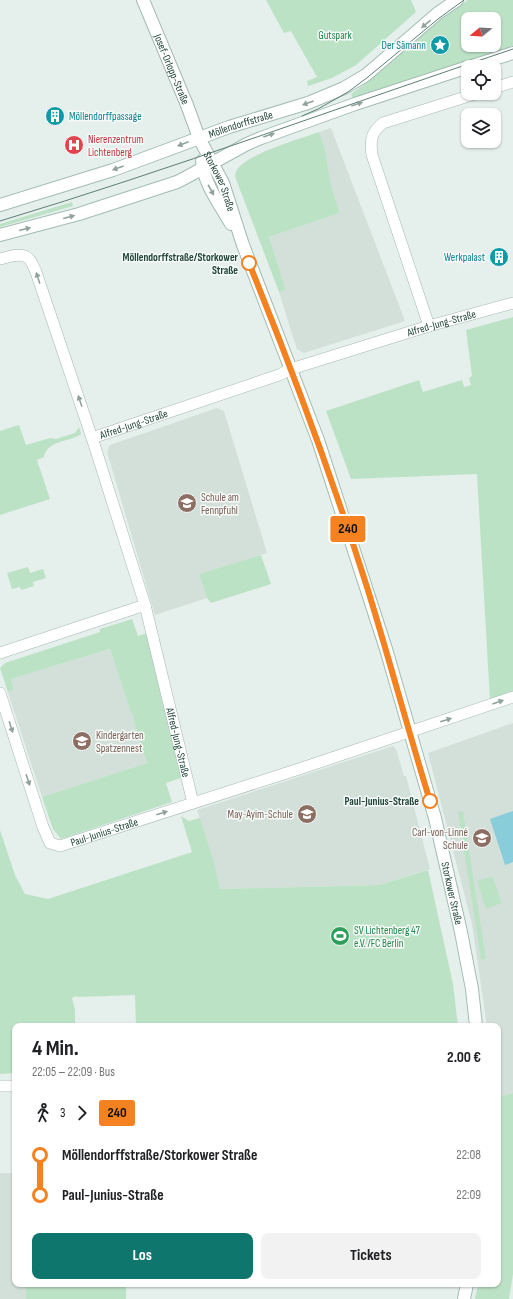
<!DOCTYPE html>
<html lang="de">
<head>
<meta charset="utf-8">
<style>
  :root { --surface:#fff; --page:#f2f2f2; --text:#202124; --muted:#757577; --accent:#0f766e }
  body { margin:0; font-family:"Sofia Sans Condensed",sans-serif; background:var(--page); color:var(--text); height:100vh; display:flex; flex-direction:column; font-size:15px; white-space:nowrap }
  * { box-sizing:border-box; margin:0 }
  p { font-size:13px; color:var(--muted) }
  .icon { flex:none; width:22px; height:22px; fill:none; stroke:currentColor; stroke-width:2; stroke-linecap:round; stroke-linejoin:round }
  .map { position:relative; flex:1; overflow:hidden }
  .side { position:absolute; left:12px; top:1023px; width:489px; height:264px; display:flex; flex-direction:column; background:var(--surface); border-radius:8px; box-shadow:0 1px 3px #0004 }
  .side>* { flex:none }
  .badge { padding:0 8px; border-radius:3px; font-size:14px; line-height:26px }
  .needle { width:26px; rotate:252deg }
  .tools { position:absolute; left:461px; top:12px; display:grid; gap:8px }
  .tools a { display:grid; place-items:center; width:40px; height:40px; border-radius:8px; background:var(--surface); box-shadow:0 1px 3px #0004; font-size:20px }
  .map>.badge { position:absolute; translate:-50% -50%; box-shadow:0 0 0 2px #fff }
  .legs { display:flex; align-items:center; gap:6px; height:44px; padding:0 20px; font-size:13px }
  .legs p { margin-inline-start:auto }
  .summary { display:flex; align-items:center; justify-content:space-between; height:68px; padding:0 20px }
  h1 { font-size:22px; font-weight:700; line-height:30px }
  .button { display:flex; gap:8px; margin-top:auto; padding:8px 20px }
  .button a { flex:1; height:46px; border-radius:8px; background:var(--accent); color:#fff; font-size:16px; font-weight:700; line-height:46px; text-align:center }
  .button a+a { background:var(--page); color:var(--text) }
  ul { padding:0 20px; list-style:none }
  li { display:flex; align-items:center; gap:14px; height:40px; font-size:15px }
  li i { display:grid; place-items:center; width:6px; height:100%; margin:0 5px; background:currentColor }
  li i::after { content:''; width:10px; height:10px; margin:-5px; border:3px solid; border-radius:50%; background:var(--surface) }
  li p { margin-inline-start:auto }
  li:first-child i { background:linear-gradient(#0000 50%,currentColor 0) }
  li:last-child i { background:linear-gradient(currentColor 50%,#0000 0) }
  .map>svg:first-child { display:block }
  .built { fill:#d3e0da }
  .green { fill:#bce2c6; fill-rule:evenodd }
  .water { fill:#88cdd9 }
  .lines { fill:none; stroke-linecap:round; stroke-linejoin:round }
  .minor-casing { stroke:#a6b8b2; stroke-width:12 }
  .tertiary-casing { stroke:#a6b8b2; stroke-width:14 }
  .secondary-casing { stroke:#a2bcb3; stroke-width:14 }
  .minor { stroke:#fff; stroke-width:11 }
  .tertiary { stroke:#fff; stroke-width:12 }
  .secondary { stroke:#fff; stroke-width:12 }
  .tram { stroke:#5c7f75; stroke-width:1 }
  .oneway { fill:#90a29c }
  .line-1-casing { stroke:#fff; stroke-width:9 }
  .line-1 { stroke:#f58220; stroke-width:6 }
  .stop-1-dot { fill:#fff; stroke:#f58220; stroke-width:2 }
  .labels { text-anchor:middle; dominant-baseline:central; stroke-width:3; stroke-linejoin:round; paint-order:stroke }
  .park-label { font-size:11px; fill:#277f49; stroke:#f6fbf9 }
  .culture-label { font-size:11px; fill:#0d838f; stroke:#f6fbf9; text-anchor:end }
  .street-label { font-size:11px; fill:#21443a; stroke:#f6fbf9 }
  .health-label { font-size:11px; fill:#be3a42; stroke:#f6fbf9; text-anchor:start }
  .stop-label { font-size:11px; font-weight:bold; fill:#21443a; stroke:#f6fbf9; text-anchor:end }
  .education-label { font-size:11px; fill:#785e54; stroke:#f6fbf9; text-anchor:start }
  .leisure-label { font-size:11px; fill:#27864d; stroke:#f6fbf9; text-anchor:start }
</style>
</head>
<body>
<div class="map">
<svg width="513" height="1299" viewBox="0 0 513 1299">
  <rect width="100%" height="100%" fill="#e5efeb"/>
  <g class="built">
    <polygon points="331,128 405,321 304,353 297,349 292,334 279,292 286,290 269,237 340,213 331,185 325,149 319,132"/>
    <polygon points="217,408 224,411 267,553 199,574 207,598 155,615 107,452 110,445"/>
    <polygon points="110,649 131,712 132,712 134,719 133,719 147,763 42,797 8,692 14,690 11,679"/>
    <polygon points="513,723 513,1093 498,1097 498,1026 487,1026 472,924 428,753"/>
    <polygon points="393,746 396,749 404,776 406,776 430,869 379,885 220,889 216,869 197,810"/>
    <polygon points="0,1173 15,1173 15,1284 25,1284 26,1299 0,1299"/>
  </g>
  <g class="green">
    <polygon points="266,0 411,0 416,12 356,65 332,78 308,86 307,81 317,77 291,31 284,33"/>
    <path d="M468,0H513V47L353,99L351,94C392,66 425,27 468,0ZM468,19H494V45H468Z"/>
    <path d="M319,132L325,149L331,185L340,213L269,237L286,290L279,292L236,179C235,175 235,173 237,170C248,153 300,139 319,132Z"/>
    <polygon points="72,202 73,206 0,227 0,224"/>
    <polygon points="513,317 513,693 490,701 477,474 351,479 326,411 419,380 423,392 462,380 464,387 471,385 469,378 472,376 466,330"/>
    <path d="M19,425L26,445L50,438L56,439L75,433L79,427L81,434C69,443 48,439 44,457L37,460L50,499L0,515V431Z"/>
    <polygon points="261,555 271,584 211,603 207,598 199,574"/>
    <polygon points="28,567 30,573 43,569 46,578 33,582 34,586 21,590 20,587 12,589 7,573"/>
    <polygon points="132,619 138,636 147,633 181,778 166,783 172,802 61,839 53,829 42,797 147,763 133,719 134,719 132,713 131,713 110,649 11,679 14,690 8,692 0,668 5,663 100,632 100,629"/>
    <polygon points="463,811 486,959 481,960 458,812"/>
    <polygon points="181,816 189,821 200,818 216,869 220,889 379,885 428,870 453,984 458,1026 136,1026 135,995 78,997 76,996 72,998 75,1010 75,1026 15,1026 15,1073 0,1074 0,830 15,875 25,894 48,899 192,852"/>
    <polygon points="492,876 502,903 486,909 477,881"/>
    <polygon points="513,1093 513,1274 509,1299 475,1299 478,1284 498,1284 498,1097"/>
    <polygon points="25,1284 126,1284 126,1299 26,1299"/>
  </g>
  <polygon class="water" points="513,811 513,862 505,865 490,819"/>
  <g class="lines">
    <defs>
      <g id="minor">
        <polyline points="494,88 513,82"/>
        <path id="s1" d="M0,259C8,257 21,252 28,258C32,261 34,268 36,272L95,447L145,605L193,803"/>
        <path d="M429,326L372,155C370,141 371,132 383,123L478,93"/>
        <path id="s2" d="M92,438L279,375L291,369L429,326L513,303"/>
        <polyline points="0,653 145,605"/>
        <path id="s3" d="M0,693L43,827L50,843L60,846L302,768L513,697"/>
        <polyline points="0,1086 15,1086"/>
      </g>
      <g id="tertiary">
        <path id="s4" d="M143,0L187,105L199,138"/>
      </g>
      <g id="secondary">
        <polyline points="469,67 513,53"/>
        <path id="s5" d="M199,138L223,183L243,245L318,440L386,649L435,818L461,932L472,989L476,1026"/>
        <path d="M202,161C204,185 220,204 231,224"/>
        <path id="s6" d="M0,205L113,170L229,127L308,103L344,88L366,75L438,13L457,0"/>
        <polyline points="0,235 79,214 177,182 183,179 247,144 261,138 355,104 468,67"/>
        <polyline points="464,1299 467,1284"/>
      </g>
    </defs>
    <use href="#minor" class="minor-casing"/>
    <use href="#tertiary" class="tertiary-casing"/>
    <use href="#secondary" class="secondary-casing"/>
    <use href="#minor" class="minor"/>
    <use href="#tertiary" class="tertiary"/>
    <use href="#secondary" class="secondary"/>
    <g class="tram">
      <polyline points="302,116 318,109 348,92 368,77 438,19 464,0"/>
      <path d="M0,221C173,169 342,106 513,49"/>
    </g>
  </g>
  <defs><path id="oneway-solid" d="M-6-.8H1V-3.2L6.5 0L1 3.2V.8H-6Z"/></defs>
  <g class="oneway">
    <use href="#oneway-solid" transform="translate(426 24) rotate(140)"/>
    <use href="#oneway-solid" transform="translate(308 103) rotate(160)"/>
    <use href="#oneway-solid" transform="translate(357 104) rotate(-19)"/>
    <use href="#oneway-solid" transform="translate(269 135) rotate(-19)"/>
    <use href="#oneway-solid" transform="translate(183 144) rotate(159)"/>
    <use href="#oneway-solid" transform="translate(118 168) rotate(160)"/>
    <use href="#oneway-solid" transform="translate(211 190) rotate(61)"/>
    <use href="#oneway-solid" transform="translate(69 217) rotate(-15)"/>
    <use href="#oneway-solid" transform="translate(25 229) rotate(-14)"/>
    <use href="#oneway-solid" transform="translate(38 278) rotate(-108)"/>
    <use href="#oneway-solid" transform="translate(80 401) rotate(-109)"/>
    <use href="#oneway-solid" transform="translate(498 702) rotate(-19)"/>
    <use href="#oneway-solid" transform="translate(446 720) rotate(-18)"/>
    <use href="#oneway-solid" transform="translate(11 727) rotate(72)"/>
    <use href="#oneway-solid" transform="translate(28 780) rotate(72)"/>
    <use href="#oneway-solid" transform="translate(162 813) rotate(-18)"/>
  </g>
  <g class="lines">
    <defs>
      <path id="line-1" d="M249,263C292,369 332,477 367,587C389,658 408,730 430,801"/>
    </defs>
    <use href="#line-1" class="line-1-casing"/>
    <use href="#line-1" class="line-1"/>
  </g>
  <defs>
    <symbol id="sight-disc" viewBox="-11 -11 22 22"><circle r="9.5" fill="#0f9aa8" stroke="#f6fbf9"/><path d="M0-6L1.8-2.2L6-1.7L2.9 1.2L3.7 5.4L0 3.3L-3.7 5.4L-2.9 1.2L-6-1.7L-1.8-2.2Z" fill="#fff"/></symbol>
    <symbol id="building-disc" viewBox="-11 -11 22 22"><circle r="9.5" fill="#0f9aa8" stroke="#f6fbf9"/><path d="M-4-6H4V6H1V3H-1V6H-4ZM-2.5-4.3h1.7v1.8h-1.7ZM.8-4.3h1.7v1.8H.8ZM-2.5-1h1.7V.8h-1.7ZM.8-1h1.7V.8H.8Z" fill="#fff"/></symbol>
    <symbol id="hospital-disc" viewBox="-11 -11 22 22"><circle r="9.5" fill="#e0444e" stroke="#f6fbf9"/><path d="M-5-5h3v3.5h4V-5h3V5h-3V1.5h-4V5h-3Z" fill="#fff"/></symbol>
    <symbol id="school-disc" viewBox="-11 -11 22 22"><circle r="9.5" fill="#8d6e63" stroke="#f6fbf9"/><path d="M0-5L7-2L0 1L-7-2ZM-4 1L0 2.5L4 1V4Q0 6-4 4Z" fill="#fff"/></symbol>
    <symbol id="stadium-disc" viewBox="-11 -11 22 22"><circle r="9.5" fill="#2e9e5b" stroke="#f6fbf9"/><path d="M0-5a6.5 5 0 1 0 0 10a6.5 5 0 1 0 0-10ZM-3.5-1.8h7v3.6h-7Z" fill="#fff"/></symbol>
  </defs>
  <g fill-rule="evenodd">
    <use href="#sight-disc" x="429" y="34" width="22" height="22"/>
    <use href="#building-disc" x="44" y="105" width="22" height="22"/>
    <use href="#hospital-disc" x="63" y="134" width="22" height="22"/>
    <use href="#building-disc" x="488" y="246" width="22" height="22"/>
    <use href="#school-disc" x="176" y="492" width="22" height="22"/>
    <use href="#school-disc" x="71" y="730" width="22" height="22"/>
    <use href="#school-disc" x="296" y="803" width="22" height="22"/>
    <use href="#school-disc" x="471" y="827" width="22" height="22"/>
    <use href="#stadium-disc" x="329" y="925" width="22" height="22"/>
  </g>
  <g class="stop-1-dot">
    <circle cx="249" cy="263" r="7"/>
    <circle cx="430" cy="801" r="7"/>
  </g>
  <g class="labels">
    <g class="park-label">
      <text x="335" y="35">Gutspark</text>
    </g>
    <g class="culture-label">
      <text x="426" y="45">Der Sämann</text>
      <text x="69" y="116" text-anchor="start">Möllendorffpassage</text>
      <text x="485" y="257">Werkpalast</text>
    </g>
    <g class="street-label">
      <text stroke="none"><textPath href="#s4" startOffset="75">Josef-Orlopp-Straße</textPath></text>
      <text stroke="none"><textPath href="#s6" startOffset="254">Möllendorffstraße</textPath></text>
      <text stroke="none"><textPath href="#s5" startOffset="48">Storkower Straße</textPath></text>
      <text stroke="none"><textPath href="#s2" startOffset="368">Alfred-Jung-Straße</textPath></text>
      <text stroke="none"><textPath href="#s2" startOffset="44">Alfred-Jung-Straße</textPath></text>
      <text stroke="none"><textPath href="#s1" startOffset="537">Alfred-Jung-Straße</textPath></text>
      <text stroke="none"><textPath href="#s3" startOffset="215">Paul-Junius-Straße</textPath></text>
      <text stroke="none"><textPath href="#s5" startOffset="798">Storkower Straße</textPath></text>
    </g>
    <g class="health-label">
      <text x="88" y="139">Nierenzentrum<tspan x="88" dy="13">Lichtenberg</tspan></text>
    </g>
    <g class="stop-label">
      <text x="238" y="257">Möllendorffstraße/Storkower<tspan x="238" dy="13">Straße</tspan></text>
      <text x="419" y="801">Paul-Junius-Straße</text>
    </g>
    <g class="education-label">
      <text x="201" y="497">Schule am<tspan x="201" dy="13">Fennpfuhl</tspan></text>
      <text x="96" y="735">Kindergarten<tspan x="96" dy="13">Spatzennest</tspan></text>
      <text x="293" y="814" text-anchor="end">May-Ayim-Schule</text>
      <text x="468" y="832" text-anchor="end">Carl-von-Linné<tspan x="468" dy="13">Schule</tspan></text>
    </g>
    <g class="leisure-label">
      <text x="354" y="930">SV Lichtenberg 47<tspan x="354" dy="13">e.V. /FC Berlin</tspan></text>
    </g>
  </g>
</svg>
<div class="tools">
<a><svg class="needle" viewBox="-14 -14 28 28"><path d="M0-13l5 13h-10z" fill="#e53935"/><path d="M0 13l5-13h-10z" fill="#757577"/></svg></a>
<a><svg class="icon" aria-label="locate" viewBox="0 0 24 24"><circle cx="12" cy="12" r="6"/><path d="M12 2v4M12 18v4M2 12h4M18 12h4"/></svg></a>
<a><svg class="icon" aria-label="layers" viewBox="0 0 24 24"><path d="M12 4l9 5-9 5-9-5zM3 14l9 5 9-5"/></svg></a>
</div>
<b class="badge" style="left:348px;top:529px;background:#f58220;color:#111">240</b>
<section class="side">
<div class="summary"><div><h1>4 Min.</h1><p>22:05 – 22:09 · Bus</p></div><b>2.00 €</b></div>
<div class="legs"><svg class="icon" aria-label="walk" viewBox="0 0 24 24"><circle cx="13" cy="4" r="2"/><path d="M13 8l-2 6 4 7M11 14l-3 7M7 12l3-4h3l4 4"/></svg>3<svg class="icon" aria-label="forward" viewBox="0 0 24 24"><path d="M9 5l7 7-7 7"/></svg><b class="badge" style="background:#f58220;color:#111">240</b></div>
<ul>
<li><i style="color:#f58220"></i><b>Möllendorffstraße/Storkower Straße</b><p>22:08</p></li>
<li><i style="color:#f58220"></i><b>Paul-Junius-Straße</b><p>22:09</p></li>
</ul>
<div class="button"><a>Los</a><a>Tickets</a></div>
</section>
</div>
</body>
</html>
